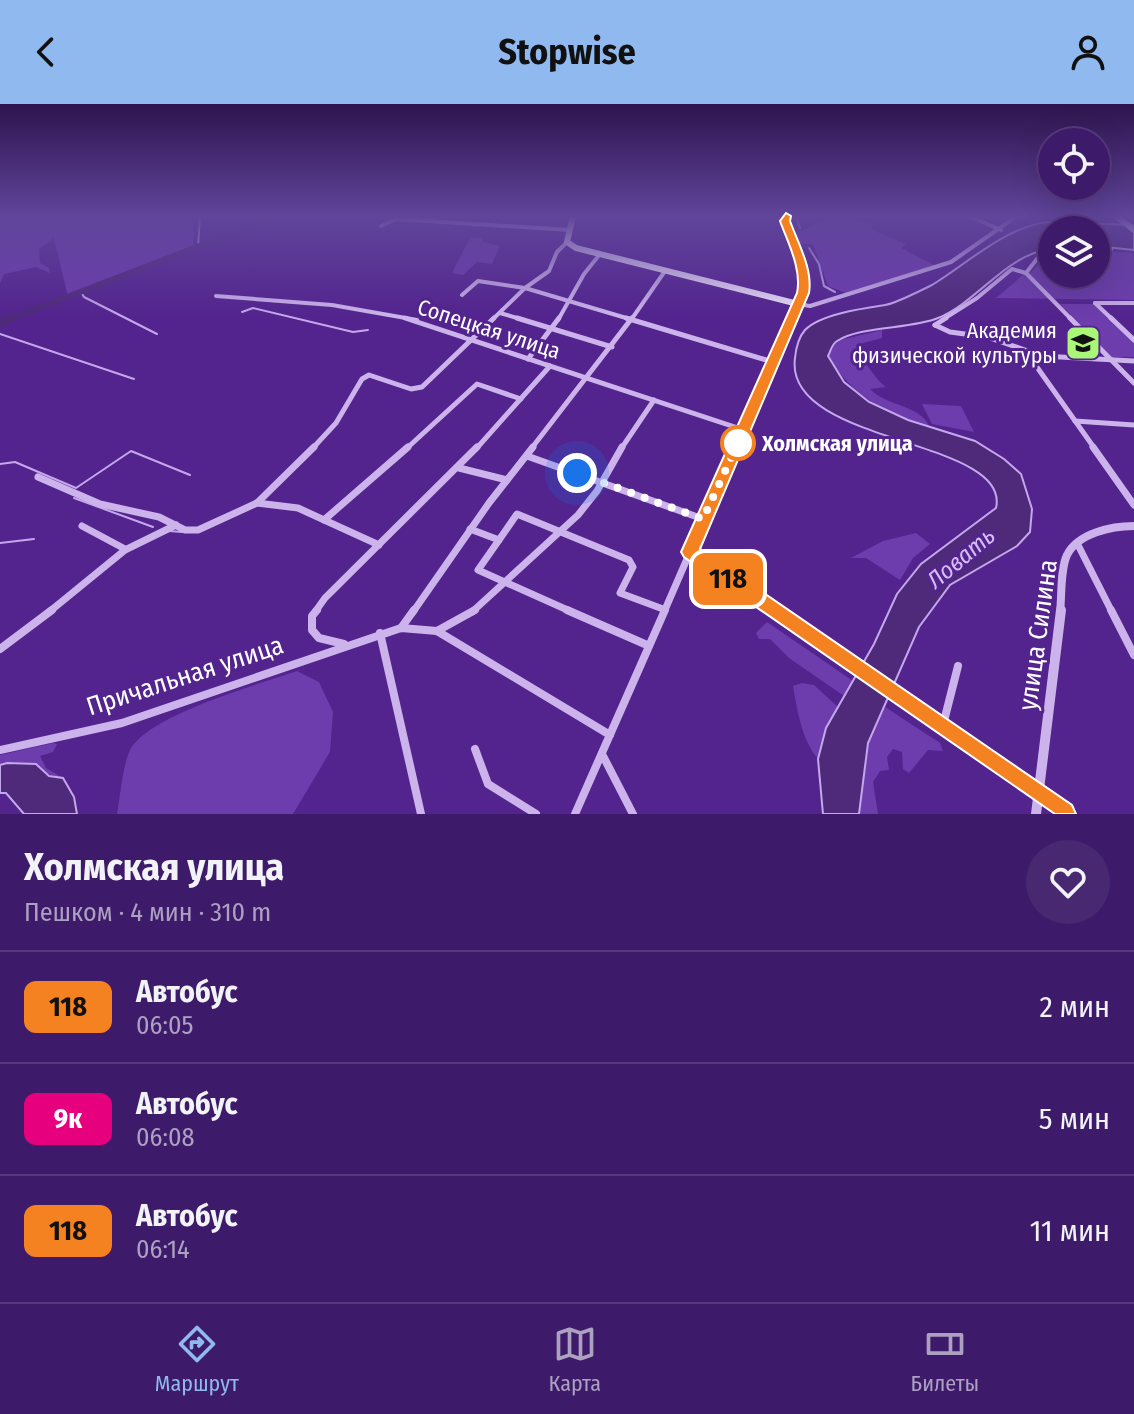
<!DOCTYPE html>
<html lang="ru">
<head>
<meta charset="utf-8">
<style>
  :root { --surface:#3e1b6a; --page:#492872; --text:#f1f3f6; --muted:#ada1c1; --line:#57397e; --accent:#90b9f0 }
  body { margin:0; font-family:"Fira Sans Condensed",sans-serif; background:var(--page); color:var(--text); height:100vh; display:flex; flex-direction:column; font-size:30px; white-space:nowrap }
  * { box-sizing:border-box; margin:0 }
  p { font-size:26px; color:var(--muted) }
  .icon { flex:none; width:44px; height:44px; fill:none; stroke:currentColor; stroke-width:2; stroke-linecap:round; stroke-linejoin:round }
  .map { position:relative; height:710px; overflow:hidden }
  .details { display:flex; flex-direction:column; background:var(--surface); flex:1 }
  .details>* { flex:none }
  .badge { padding:0 16px; border-radius:12px; font-size:28px; line-height:52px }
  .fabs { position:absolute; left:1038px; top:24px; display:grid; gap:16px }
  .fabs a { display:grid; place-items:center; width:72px; height:72px; border-radius:50%; background:var(--surface); box-shadow:0 8px 32px #0002,0 0 0 2px var(--line); font-size:40px }
  .you { position:absolute; width:40px; height:40px; margin:-20px; border:6px solid #fff; border-radius:50%; background:#1a73e8; box-shadow:0 0 0 12px #1a73e833 }
  .map>.badge { position:absolute; translate:-50% -50%; box-shadow:0 0 0 4px #fff }
  .round { display:grid; place-items:center; flex:none; width:84px; height:84px; border-radius:42px; background:var(--page) }
  .summary { display:flex; align-items:center; justify-content:space-between; height:136px; padding:0 24px }
  h1 { font-size:38px; font-weight:700; line-height:60px }
  ul { padding:0; list-style:none }
  li { display:flex; align-items:center; gap:24px; height:112px; padding:0 24px; border-top:2px solid var(--line) }
  li div { flex:1 }
  li b { display:block; font-size:30px }
  li em { font-style:normal }
  li .badge { min-width:88px; font-weight:700; text-align:center }
  header { display:flex; justify-content:space-between; align-items:center; height:104px; padding:0 24px; background:var(--accent); color:#111; font-size:36px; font-weight:700 }
  .menu { display:flex; justify-content:space-around; align-items:center; height:112px; border-top:2px solid var(--line); background:var(--surface); font-size:22px; color:var(--muted) }
  .menu a { display:grid; justify-items:center; gap:4px }
  .menu .current { color:var(--accent) }
  .map>svg:first-child { display:block }
  .green { fill:#6d3cad }
  .water { fill:#4f2a7a; stroke:#c4a7ec; stroke-width:2 }
  .lines { fill:none; stroke-linecap:round; stroke-linejoin:round }
  .stream { stroke:#c4a7ec; stroke-width:2 }
  .river-far1 { stroke:#4f2a7a; stroke-width:6 }
  .river { stroke:#4f2a7a; stroke-width:8 }
  .minor-far3 { stroke:#ccb3eb; stroke-width:4 }
  .minor-far2 { stroke:#ccb3eb; stroke-width:5 }
  .minor-far1 { stroke:#ccb3eb; stroke-width:7 }
  .minor { stroke:#ccb3eb; stroke-width:8 }
  .tertiary-far1 { stroke:#ccb3eb; stroke-width:8 }
  .tertiary { stroke:#ccb3eb; stroke-width:10 }
  .secondary-far3 { stroke:#ebdff9; stroke-width:6 }
  .secondary-far2 { stroke:#ebdff9; stroke-width:7 }
  .secondary-far1 { stroke:#ebdff9; stroke-width:9 }
  .secondary { stroke:#ebdff9; stroke-width:11 }
  .primary { stroke:#fbf8ff; stroke-width:6 }
  .line { fill:#f58220; stroke:#fff; stroke-width:2 }
  .walk { stroke:#fff; stroke-width:8; stroke-dasharray:0 14.4 }
  .stop-dot { fill:#fff; stroke:#f58220; stroke-width:4 }
  .labels { text-anchor:middle; dominant-baseline:central; stroke-width:6; stroke-linejoin:round; paint-order:stroke }
  .street-label { font-size:22px; fill:#fff; stroke:#53248e }
  .poi-label { font-size:22px; fill:#fff; stroke:#53248e; text-anchor:end }
  .stop-label { font-size:22px; font-weight:bold; fill:#fff; stroke:#53248e; text-anchor:start }
  .water-label { font-size:24px; font-style:italic; fill:#d5bff2; stroke:#53248e }
  .near-street-label { font-size:26px; fill:#fff; stroke:#53248e }
</style>
</head>
<body>
<header><svg class="icon" aria-label="back" viewBox="0 0 24 24"><path d="M15 5l-7 7 7 7"/></svg>Stopwise<svg class="icon" aria-label="person" viewBox="0 0 24 24"><circle cx="12" cy="8" r="4"/><path d="M4 21q1-7 8-7t8 7"/></svg></header>
<div class="map">
<svg width="1134" height="710" viewBox="0 0 1134 710">
  <rect width="100%" height="100%" fill="#53248e"/>
  <g class="green">
    <polygon points="0,112 190,112 193,113 194,143 68,193 54,134 39,145 40,159 49,164 50,169 36,163 4,170 0,179"/>
    <polygon points="832,112 849,112 871,121 872,126 906,140 901,144 936,162 846,189 828,182 813,140 800,140 796,129"/>
    <polygon points="470,134 483,134 483,138 500,142 492,160 477,158 463,171 452,169"/>
    <polygon points="1096,146 1134,149 1134,196 996,194 1024,170 1030,169 1049,150 1052,149 1052,170 1096,170"/>
    <polygon points="1060,200 1094,200 1134,238 1134,253 1112,253"/>
    <path d="M882,226V234L860,240L854,248C867,256 873,274 886,283L870,285C886,302 920,301 929,322C882,307 855,295 828,252L836,237Z"/>
    <polygon points="922,300 961,302 974,328 932,320"/>
    <polygon points="916,429 930,440 913,454 900,476 866,454 851,454 883,437"/>
    <polygon points="767,518 853,577 844,592 789,554 770,535 759,535 756,529"/>
    <path d="M297,567L319,578L333,608L330,648L293,710H117C120,693 123,658 131,644C152,610 259,580 297,567Z"/>
    <path d="M802,579L814,581L838,603L826,624L818,655C802,636 797,606 793,582Z"/>
    <polygon points="885,603 940,639 943,647 928,646 909,669 903,665 902,648 893,645 887,653 889,666 880,667 873,678 878,710 859,710 868,639"/>
    <polygon points="53,639 57,640 53,648 40,652 46,664 63,674 7,659 0,661 0,651"/>
  </g>
  <g class="water">
    <path d="M1048,118L1134,121V146L1096,142V126H1052V145C1007,149 979,197 938,214C912,225 859,222 837,237C832,240 831,246 828,252L844,278L869,298L908,316L975,337L1004,355L1021,370L1032,405L1030,428L1017,442L950,481L919,523L868,639L859,710H823L818,655L826,624L874,540L897,490L921,460L996,404C1012,334 783,341 795,254C796,244 798,234 805,226C820,210 865,204 885,201C893,200 920,187 932,181C968,159 1005,123 1048,118Z"/>
    <polygon points="7,659 36,660 49,672 63,674 74,693 77,710 24,710 6,689 0,689 0,661"/>
  </g>
  <g class="lines">
    <g class="stream">
      <polyline points="800,112 797,115 800,124"/>
      <polyline points="198,143 200,112"/>
      <polyline points="809,144 819,160 824,182 835,188"/>
      <polyline points="81,188 84,193 157,230"/>
      <polyline points="242,208 253,204 353,228 368,226"/>
      <polyline points="0,230 134,275"/>
      <polyline points="0,360 15,358 76,384 131,347 190,371"/>
      <polyline points="74,394 153,423"/>
      <polyline points="169,427 182,428"/>
      <polyline points="0,439 34,435"/>
    </g>
    <polyline class="river-far1" points="7,216 278,112"/>
    <polyline class="river" points="0,219 12,214"/>
    <g class="minor-far3">
      <polyline points="969,112 1001,126"/>
      <polyline points="381,122 396,115 570,126"/>
      <polyline points="1096,144 1111,145"/>
      <polyline points="1026,169 1072,216"/>
      <polyline points="1026,169 1040,151 1052,147"/>
      <polyline points="462,191 478,177 525,184 633,216"/>
      <polyline points="216,192 332,201 417,216"/>
      <polyline points="1095,199 1113,216"/>
      <polyline points="1095,199 1134,199"/>
      <polyline points="798,200 810,202 951,158 1017,112"/>
      <polyline points="500,209 524,216"/>
      <polyline points="492,216 525,184 549,167 557,148 567,138"/>
      <polyline points="558,216 584,170 600,150"/>
      <polyline points="631,216 665,167"/>
      <polyline points="942,216 977,194 1012,165 1026,169"/>
    </g>
    <g class="minor-far2">
      <polyline points="405,214 744,326"/>
      <polyline points="517,214 612,243"/>
      <polyline points="626,214 773,258"/>
      <polyline points="1070,214 1134,279"/>
      <polyline points="1111,214 1134,236"/>
      <polyline points="935,221 950,228 987,233 1042,252 1134,257"/>
      <polyline points="935,221 946,214"/>
      <polyline points="1027,249 1095,345"/>
      <polyline points="528,255 559,214"/>
      <polyline points="1075,317 1134,321"/>
      <polyline points="312,345 336,319 362,275 369,271 411,285 422,283 494,214"/>
      <polyline points="406,345 477,280 521,295"/>
      <polyline points="476,345 550,262"/>
      <polyline points="531,345 632,214"/>
      <polyline points="621,345 654,296"/>
    </g>
    <g class="minor-far1">
      <polyline points="1093,343 1134,401"/>
      <polyline points="527,352 703,415"/>
      <polyline points="459,364 507,376"/>
      <polyline points="38,373 100,400 159,413 185,426 198,426 257,399 314,343"/>
      <polyline points="257,399 298,404 379,441"/>
      <polyline points="324,416 408,343"/>
      <polyline points="82,422 125,445"/>
      <polyline points="470,425 499,436 517,410 629,456 633,463 620,489 663,505"/>
      <polyline points="499,436 478,466 572,508"/>
      <polyline points="1077,439 1112,508"/>
      <polyline points="49,508 125,446 176,421"/>
      <polyline points="315,508 325,494 477,343"/>
      <polyline points="413,508 489,399 533,343"/>
      <polyline points="472,508 578,411 597,387 622,343"/>
      <polyline points="664,508 690,448"/>
    </g>
    <g class="minor">
      <polyline points="317,506 312,512 312,526 319,534 344,540"/>
      <polyline points="567,506 647,541"/>
      <polyline points="1111,506 1134,551"/>
      <polyline points="401,524 414,506"/>
      <polyline points="437,527 475,506"/>
      <polyline points="380,529 421,710"/>
      <polyline points="0,545 52,506"/>
      <polyline points="947,627 944,617 958,562"/>
      <polyline points="475,645 488,680 536,710"/>
      <polyline points="0,646 122,619 401,524 437,527 610,631"/>
      <polyline points="602,650 633,710"/>
      <polyline points="575,710 665,506"/>
    </g>
    <path class="tertiary-far1" d="M1060,508C1062,492 1060,466 1067,451C1078,429 1112,422 1134,422"/>
    <polyline class="tertiary" points="1036,710 1061,506"/>
    <g class="secondary-far3">
      <polyline points="573,112 567,138 576,144 798,200"/>
      <path d="M786,112L785,117C802,161 811,171 791,216"/>
    </g>
    <polyline class="secondary-far2" points="735,345 792,214"/>
    <polyline class="secondary-far1" points="736,343 690,448 775,508"/>
    <polyline class="secondary" points="772,506 1064,710"/>
    <polyline class="primary" points="1116,112 1134,126"/>
  </g>
  <linearGradient id="sky" x2="0" y2="1"><stop stop-color="#2e144e"/><stop offset="0.53" stop-color="#60459b"/><stop offset="1" stop-color="#60459b" stop-opacity="0"/></linearGradient>
  <rect width="1134" height="212" fill="url(#sky)"/>
  <path class="line" d="M786,109L791,112L790,117C798,139 813,165 809,189L700,445L1072,701L1076,710H1055L684,453L681,448L797,189C802,165 788,139 780,117Z"/>
  <g class="lines">
    <polyline class="walk" points="577,369 703,415 738,339"/>
  </g>
  <defs>
    <symbol id="university-square" viewBox="-11 -11 22 22"><rect x="-9" y="-9" width="18" height="18" rx="4" fill="#aaf677" stroke="#53248e"/><path d="M0-5L7-2L0 1L-7-2ZM-4 1L0 2.5L4 1V4Q0 6-4 4Z" fill="#111"/></symbol>
  </defs>
  <g fill-rule="evenodd">
    <use href="#university-square" x="1063" y="219" width="40" height="40"/>
  </g>
  <circle class="stop-dot" cx="738" cy="339" r="16"/>
  <g class="labels">
    <g class="street-label">
      <text transform="translate(489 225) rotate(18)">Сопецкая улица</text>
    </g>
    <g class="poi-label">
      <text x="1057" y="226">Aкадемия<tspan x="1057" dy="25">физической культуры</tspan></text>
    </g>
    <g class="stop-label">
      <text x="762" y="339">Холмская улица</text>
    </g>
    <g class="water-label">
      <text transform="translate(961 454) rotate(-40)">Ловать</text>
    </g>
    <g class="near-street-label">
      <text transform="translate(1038 531) rotate(-82)">улица Силина</text>
      <text transform="translate(185 572) rotate(-18)">Причальная улица</text>
    </g>
  </g>
</svg>
<div class="fabs">
<a><svg class="icon" aria-label="locate" viewBox="0 0 24 24"><circle cx="12" cy="12" r="6"/><path d="M12 2v4M12 18v4M2 12h4M18 12h4"/></svg></a>
<a><svg class="icon" aria-label="layers" viewBox="0 0 24 24"><path d="M12 4l9 5-9 5-9-5zM3 14l9 5 9-5"/></svg></a>
</div>
<div class="you" style="left:577px;top:369px"></div>
<b class="badge" style="left:728px;top:475px;background:#f58220;color:#111">118</b>
</div>
<section class="details">
<div class="summary"><div><h1>Холмская улица</h1><p>Пешком · 4 мин · 310 m</p></div><a class="round"><svg class="icon" aria-label="heart" viewBox="0 0 24 24"><path d="M12 20l-8-8c-3-5 5-10 8-4 3-6 11-1 8 4z"/></svg></a></div>
<ul>
<li><span class="badge" style="background:#f58220;color:#111">118</span><div><b>Автобус</b><p>06:05</p></div><em>2 мин</em></li>
<li><span class="badge" style="background:#e6007e;color:#fff">9к</span><div><b>Автобус</b><p>06:08</p></div><em>5 мин</em></li>
<li><span class="badge" style="background:#f58220;color:#111">118</span><div><b>Автобус</b><p>06:14</p></div><em>11 мин</em></li>
</ul>
</section>
<nav class="menu">
<a class="current"><svg class="icon" aria-label="directions" viewBox="0 0 24 24"><path d="M12 3l9 9-9 9-9-9zM9 14v-3h6M13 9l2 2-2 2"/></svg>Маршрут</a>
<a><svg class="icon" aria-label="map" viewBox="0 0 24 24"><path d="M3 6l6-2 6 2 6-2v14l-6 2-6-2-6 2zM9 4v14M15 6v14"/></svg>Карта</a>
<a><svg class="icon" aria-label="tickets" viewBox="0 0 24 24"><path d="M3 7h18v10H3zM15 7v10"/></svg>Билеты</a>
</nav>
</body>
</html>
